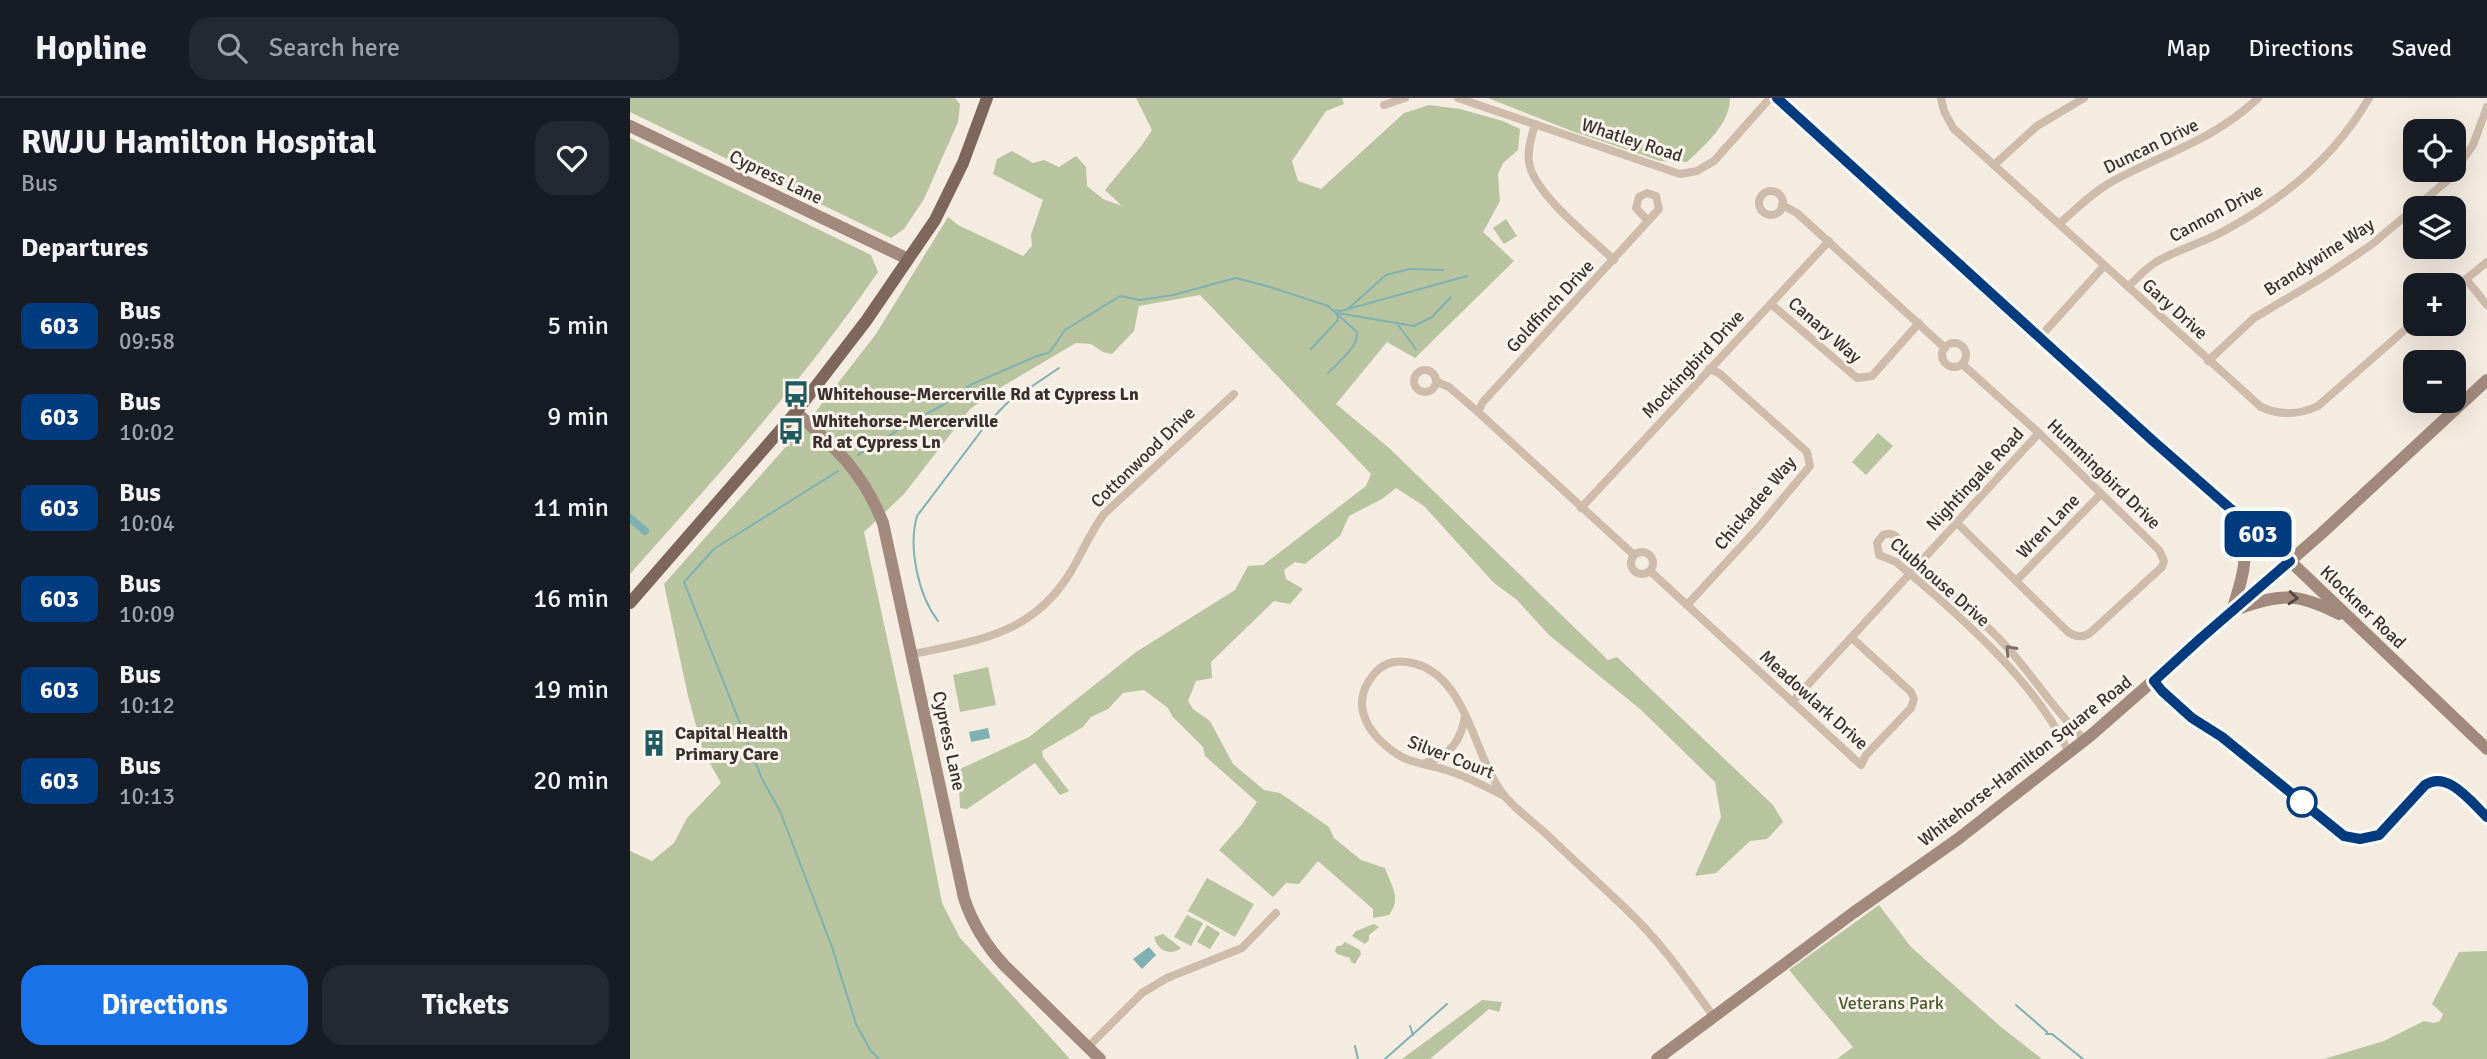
<!DOCTYPE html>
<html lang="en">
<head>
<meta charset="utf-8">
<style>
  :root { --surface:#171b24; --page:#242831; --text:#f1f3f6; --muted:#9ea1a6; --line:#363941; --accent:#1a73e8 }
  body { margin:0; font-family:Signika,sans-serif; background:var(--page); color:var(--text); height:100vh; display:flex; flex-direction:column; font-size:26px; white-space:nowrap }
  * { box-sizing:border-box; margin:0 }
  p { font-size:23px; color:var(--muted) }
  .icon { flex:none; width:38px; height:38px; fill:none; stroke:currentColor; stroke-width:2; stroke-linecap:round; stroke-linejoin:round }
  .map { position:relative; flex:1; overflow:hidden }
  .details { display:flex; flex-direction:column; background:var(--surface); width:630px }
  .details>* { flex:none }
  .badge { padding:0 14px; border-radius:10px; font-size:24px; line-height:46px }
  .buttons { position:absolute; left:1773px; top:21px; display:grid; gap:14px }
  .buttons a { display:grid; place-items:center; width:63px; height:63px; border-radius:14px; background:var(--surface); box-shadow:0 7px 28px #0002; font-size:35px }
  .map>.badge { position:absolute; translate:-50% -50%; box-shadow:0 0 0 4px #fff }
  h2 { padding:0 21px; font-size:26px; line-height:63px }
  .round { display:grid; place-items:center; flex:none; width:74px; height:74px; border-radius:21px; background:var(--page) }
  .overview { display:flex; align-items:center; justify-content:space-between; height:119px; padding:0 21px }
  h1 { font-size:33px; font-weight:700; line-height:52px }
  .cta { display:flex; gap:14px; margin-top:auto; padding:14px 21px }
  .cta a { flex:1; height:80px; border-radius:21px; background:var(--accent); color:#fff; font-size:28px; font-weight:700; line-height:80px; text-align:center }
  .cta a+a { background:var(--page); color:var(--text) }
  ul { padding:0; list-style:none }
  li { display:flex; align-items:center; gap:21px; height:91px; padding:0 21px }
  li div { flex:1 }
  li b { display:block; font-size:26px }
  li em { font-style:normal }
  li .badge { min-width:77px; font-weight:700; text-align:center }
  header { display:flex; align-items:center; gap:42px; box-sizing:border-box; height:98px; padding:0 35px; background:var(--surface); border-bottom:2px solid var(--line) }
  header strong { font-size:33px }
  nav { display:flex; gap:38px; margin-inline-start:auto; font-size:24px }
  .search { width:490px; height:63px; background:var(--page); display:flex; align-items:center; gap:18px; box-sizing:border-box; padding:0 24px; border-radius:21px; color:var(--muted); font-size:26px }
  main { display:flex; flex:1; min-height:0 }
  .map>svg:first-child { display:block }
  .green { fill:#b8c4a0 }
  .water { fill:#7fb0b2 }
  .lines { fill:none; stroke-linecap:round; stroke-linejoin:round }
  .stream { stroke:#7fb0b2; stroke-width:2 }
  .canal { stroke:#7fb0b2; stroke-width:8 }
  .street { stroke:#cdbbac; stroke-width:8 }
  .secondary { stroke:#a18a7d; stroke-width:12 }
  .primary { stroke:#7d675c; stroke-width:12 }
  .oneway { stroke:#544640 }
  .oneway2 { stroke:#7d6f65 }
  .line-casing { stroke:#fff; stroke-width:16 }
  .line { stroke:#003b80; stroke-width:10 }
  .stop-dot { fill:#fff; stroke:#003b80; stroke-width:3.5 }
  .labels { text-anchor:middle; dominant-baseline:central; stroke-width:6; stroke-linejoin:round; paint-order:stroke }
  .street-label { font-size:18px; fill:#3b302b; stroke:#fbf5ee }
  .poi-label { font-size:18px; font-weight:bold; fill:#3b302b; stroke:#fbf5ee; text-anchor:start }
  .park-label { font-size:18px; fill:#4a5a2e; stroke:#fbf5ee }
</style>
</head>
<body>
<header>
<strong>Hopline</strong>
<div class="search"><svg class="icon" aria-label="search" viewBox="0 0 24 24"><circle cx="10" cy="10" r="6"/><path d="M15 15l6 6"/></svg>Search here</div>
<nav><a>Map</a><a>Directions</a><a>Saved</a></nav>
</header>
<main>
<section class="details">
<div class="overview"><div><h1>RWJU Hamilton Hospital</h1><p>Bus</p></div><a class="round"><svg class="icon" aria-label="heart" viewBox="0 0 24 24"><path d="M12 20l-8-8c-3-5 5-10 8-4 3-6 11-1 8 4z"/></svg></a></div>
<h2>Departures</h2>
<ul>
<li><span class="badge" style="background:#003b80;color:#fff">603</span><div><b>Bus</b><p>09:58</p></div><em>5 min</em></li>
<li><span class="badge" style="background:#003b80;color:#fff">603</span><div><b>Bus</b><p>10:02</p></div><em>9 min</em></li>
<li><span class="badge" style="background:#003b80;color:#fff">603</span><div><b>Bus</b><p>10:04</p></div><em>11 min</em></li>
<li><span class="badge" style="background:#003b80;color:#fff">603</span><div><b>Bus</b><p>10:09</p></div><em>16 min</em></li>
<li><span class="badge" style="background:#003b80;color:#fff">603</span><div><b>Bus</b><p>10:12</p></div><em>19 min</em></li>
<li><span class="badge" style="background:#003b80;color:#fff">603</span><div><b>Bus</b><p>10:13</p></div><em>20 min</em></li>
</ul>
<div class="cta"><a>Directions</a><a>Tickets</a></div>
</section>
<div class="map">
<svg width="1857" height="961" viewBox="0 0 1857 961">
  <rect width="100%" height="100%" fill="#f4ebe1"/>
  <g class="green">
    <polygon points="0,0 325,0 330,6 328,24 294,101 274,131 261,140 0,14"/>
    <path d="M506,0H712L714,6L696,13L662,63L668,83L691,91L774,15L799,7L830,11L873,23L890,31L888,52L873,65L868,76L870,103L853,134L884,163L785,260L757,244L706,306L758,349L978,562L987,559L1143,707L1153,724L1137,741L1120,743L1086,775L1065,778L1091,719L1085,684L1010,611L919,537L887,502L864,485L794,408L766,390L752,401L719,418L710,438L675,466L665,464L654,472L656,481L673,491L660,506L644,503L581,564L582,580L566,583L558,603L563,611L580,623L603,666L634,692L650,695L699,729L704,740L731,762L755,770C761,787 772,801 759,817L743,820V811L688,763L669,786L656,785L643,799L589,752L612,726L627,704L575,658L573,649L542,618L538,610L514,592L493,595L478,611L461,619L453,629L412,653L413,659L439,693L430,697L405,665L337,711L330,710L328,672L399,639L506,554L605,492L618,468L633,467L736,388L741,376L570,197L509,208L504,233L482,256L473,254L461,246L446,245L373,288L340,311L274,396L234,434L292,701L312,805L330,840L440,961H0V753L22,763L44,745L57,720L91,685L73,653L58,598L34,486L177,325L246,236L318,119L328,127L393,158L402,148L401,137L413,102L363,76L367,61L382,53L403,65L414,62L429,69L446,58L456,69L457,88L473,101L492,108L475,92L512,47L522,32Z"/>
    <path d="M858,0H1100C1100,26 1075,47 1057,64L1030,63L942,33Z"/>
    <path d="M0,40L241,157L248,174C174,282 87,378 0,476Z"/>
    <polygon points="876,121 887,138 874,146 863,130"/>
    <polygon points="1248,335 1263,348 1236,377 1222,364"/>
    <polygon points="358,569 366,607 330,614 323,577"/>
    <polygon points="577,780 624,806 605,839 558,813"/>
    <polygon points="1249,807 1281,849 1371,929 1412,961 1207,961 1223,949 1159,872"/>
    <polygon points="557,817 573,825 561,848 544,839"/>
    <polygon points="744,826 749,829 739,837 739,842 735,846 722,838 726,833"/>
    <polygon points="577,827 590,835 580,851 567,844"/>
    <path d="M533,836L551,850C541,859 527,852 524,839Z"/>
    <polygon points="715,844 730,852 731,856 725,866 721,864 720,860 707,856 705,853 707,848 711,848"/>
    <polygon points="1857,853 1857,961 1694,961 1754,943 1794,923 1804,925 1810,923 1813,916 1802,906 1829,854"/>
    <polygon points="852,902 872,904 869,914 859,911 800,961 772,961"/>
  </g>
  <g class="water">
    <polygon points="358,630 360,640 341,644 339,634"/>
    <polygon points="519,849 526,857 512,871 503,861"/>
  </g>
  <g class="lines">
    <g class="stream">
      <polyline points="719,210 756,177 780,171 813,172"/>
      <polyline points="706,212 711,213 837,178"/>
      <polyline points="768,227 786,251"/>
      <polyline points="681,251 708,222 707,215 784,228 802,219 821,199"/>
      <path d="M228,357L276,327L313,307L340,287L407,258L420,254L435,232L490,198L510,202L543,197L606,180L640,189L698,208L727,234C729,249 708,264 698,275"/>
      <polyline points="208,373 84,451 54,484 132,681 150,713 202,849 226,926 241,953 249,961"/>
      <path d="M308,523C288,497 278,449 287,418L355,328L377,305L429,270"/>
      <polyline points="1386,907 1417,934"/>
      <polyline points="780,928 783,937"/>
      <polyline points="1416,936 1422,936 1453,961"/>
      <polyline points="725,948 728,961"/>
      <polyline points="755,961 817,906"/>
    </g>
    <polyline class="canal" points="0,420 15,433"/>
    <g class="street">
      <polyline points="828,0 1050,76 1067,73 1084,63 1140,0"/>
      <path d="M1311,0L1314,13L1323,30L1631,309C1651,318 1669,317 1688,308L1785,223"/>
      <polyline points="754,7 775,0"/>
      <path d="M905,26C902,38 897,51 899,64C903,95 960,139 984,162"/>
      <polyline points="1364,67 1407,28 1454,0"/>
      <circle cx="1141" cy="105" r="12"/>
      <polyline points="1152,107 1167,115 1315,250"/>
      <path d="M1429,126C1446,111 1463,94 1483,83C1535,55 1584,42 1628,0"/>
      <polyline points="1836,181 1857,207"/>
      <path d="M1498,189C1506,181 1515,171 1526,164C1547,152 1572,145 1594,133C1654,101 1705,59 1739,0"/>
      <polyline points="1824,191 1857,164"/>
      <polyline points="1141,206 1227,280 1242,278 1289,225"/>
      <polyline points="1409,240 1474,168"/>
      <circle cx="1324" cy="257" r="12"/>
      <polyline points="1578,263 1624,220 1695,178 1741,147 1818,82 1843,47 1857,9"/>
      <circle cx="795" cy="283" r="11"/>
      <polyline points="807,284 819,289 848,314 1004,457"/>
      <polyline points="848,314 853,304 1029,111 1026,98 1017,95 1009,99 1006,110 1018,123"/>
      <polyline points="951,410 1199,143"/>
      <path d="M1327,425L1438,534C1446,539 1452,540 1460,535L1532,469L1534,463L1529,452L1409,335L1332,266"/>
      <circle cx="1012" cy="465" r="11"/>
      <polyline points="1020,473 1231,667 1236,657 1281,610 1284,601 1281,594 1222,540"/>
      <polyline points="1387,482 1471,396"/>
      <polyline points="1057,507 1128,430 1180,368 1177,354 1089,275 1079,271"/>
      <path d="M283,556C346,543 400,537 438,478C451,458 459,436 474,416L604,296"/>
      <polyline points="1162,604 1409,335"/>
      <path d="M1439,655C1406,583 1326,514 1266,464L1249,457L1247,445L1253,437C1268,432 1269,444 1275,454C1308,485 1344,514 1375,547C1403,577 1425,614 1455,642"/>
      <path d="M795,665C820,658 831,643 835,618"/>
      <path d="M874,698C855,688 836,678 816,672C801,667 784,666 770,658C740,639 717,608 744,576C753,565 764,562 777,564C837,572 842,656 873,696C883,709 899,721 912,732C940,759 969,785 997,812C1031,844 1057,882 1084,919"/>
      <polyline points="458,949 512,895 537,880 612,850 646,815"/>
    </g>
    <g class="secondary">
      <polyline points="1148,0 1409,240 1579,394 1660,463 1857,651"/>
      <polyline points="0,28 278,161"/>
      <path d="M166,314C206,350 233,374 253,425L334,800C343,827 356,848 375,868L470,961"/>
      <path d="M1610,510C1653,495 1668,495 1709,516"/>
      <path d="M1602,513C1615,471 1619,463 1608,418"/>
      <polyline points="1027,961 1223,815 1328,741 1460,638 1692,435 1857,282"/>
    </g>
    <polyline class="primary" points="0,505 166,314 236,223 305,122 333,65 357,0"/>
  </g>
  <defs><path id="oneway-chevron" d="M-2-3.5L2.5 0L-2 3.5" fill="none" stroke-width="1.6" stroke-linecap="round" stroke-linejoin="round" transform="scale(1.75)"/></defs>
  <use class="oneway" href="#oneway-chevron" transform="translate(1663 500) rotate(5)"/>
  <use class="oneway2" href="#oneway-chevron" transform="translate(1380 552) rotate(-132)"/>
  <g class="lines">
    <defs>
      <path id="line" d="M1147,0L1522,342L1660,463L1571,540L1524,583L1532,593L1562,620L1592,639L1714,738L1730,741L1749,737L1795,687C1818,672 1841,704 1857,719"/>
    </defs>
    <use href="#line" class="line-casing"/>
    <use href="#line" class="line"/>
  </g>
  <defs>
    <symbol id="bus-bare" viewBox="-9 -9 18 18"><path d="M-5-6H5V4H4V6H2V4H-2V6H-4V4H-5ZM-3.5-4V0h7V-4ZM-3.5 1.2v1.5H-2V1.2ZM2 1.2v1.5H3.5V1.2Z" fill="#1f5a5e" stroke="#fbf5ee" stroke-width="2.5" paint-order="stroke"/></symbol>
    <symbol id="building-bare" viewBox="-9 -9 18 18"><path d="M-4-6H4V6H1V3H-1V6H-4ZM-2.5-4.3h1.7v1.8h-1.7ZM.8-4.3h1.7v1.8H.8ZM-2.5-1h1.7V.8h-1.7ZM.8-1h1.7V.8H.8Z" fill="#1f5a5e" stroke="#fbf5ee" stroke-width="2.5" paint-order="stroke"/></symbol>
  </defs>
  <g fill-rule="evenodd">
    <use href="#bus-bare" x="147" y="277" width="38" height="38"/>
    <use href="#bus-bare" x="142" y="314" width="38" height="38"/>
    <use href="#building-bare" x="5" y="626" width="38" height="38"/>
  </g>
  <circle class="stop-dot" cx="1672" cy="704" r="14"/>
  <g class="labels">
    <g class="street-label">
      <text transform="translate(1002 42) rotate(18)">Whatley Road</text>
      <text transform="translate(1521 48) rotate(-26)">Duncan Drive</text>
      <text transform="translate(146 79) rotate(26)">Cypress Lane</text>
      <text transform="translate(1586 115) rotate(-28)">Cannon Drive</text>
      <text transform="translate(1689 159) rotate(-33)">Brandywine Way</text>
      <text transform="translate(920 208) rotate(-47)">Goldfinch Drive</text>
      <text transform="translate(1545 211) rotate(42)">Gary Drive</text>
      <text transform="translate(1195 232) rotate(41)">Canary Way</text>
      <text transform="translate(1063 266) rotate(-47)">Mockingbird Drive</text>
      <text transform="translate(513 359) rotate(-44)">Cottonwood Drive</text>
      <text transform="translate(1474 376) rotate(44)">Hummingbird Drive</text>
      <text transform="translate(1345 381) rotate(-47)">Nightingale Road</text>
      <text transform="translate(1125 405) rotate(-50)">Chickadee Way</text>
      <text transform="translate(1418 428) rotate(-46)">Wren Lane</text>
      <text transform="translate(1310 484) rotate(41)">Clubhouse Drive</text>
      <text transform="translate(1733 509) rotate(44)">Klockner Road</text>
      <text transform="translate(1184 602) rotate(42)">Meadowlark Drive</text>
      <text transform="translate(319 643) rotate(78)">Cypress Lane</text>
      <text transform="translate(821 659) rotate(21)">Silver Court</text>
      <text transform="translate(1395 663) rotate(-38)">Whitehorse-Hamilton Square Road</text>
    </g>
    <g class="poi-label">
      <text x="187" y="296">Whitehouse-Mercerville Rd at Cypress Ln</text>
      <text x="182" y="323">Whitehorse-Mercerville<tspan x="182" dy="21">Rd at Cypress Ln</tspan></text>
      <text x="45" y="635">Capital Health<tspan x="45" dy="21">Primary Care</tspan></text>
    </g>
    <g class="park-label">
      <text x="1261" y="905">Veterans Park</text>
    </g>
  </g>
</svg>
<div class="buttons">
<a><svg class="icon" aria-label="locate" viewBox="0 0 24 24"><circle cx="12" cy="12" r="6"/><path d="M12 2v4M12 18v4M2 12h4M18 12h4"/></svg></a>
<a><svg class="icon" aria-label="layers" viewBox="0 0 24 24"><path d="M12 4l9 5-9 5-9-5zM3 14l9 5 9-5"/></svg></a>
<a>+</a>
<a>−</a>
</div>
<b class="badge" style="left:1628px;top:436px;background:#003b80;color:#fff">603</b>
</div>
</main>
</body>
</html>
